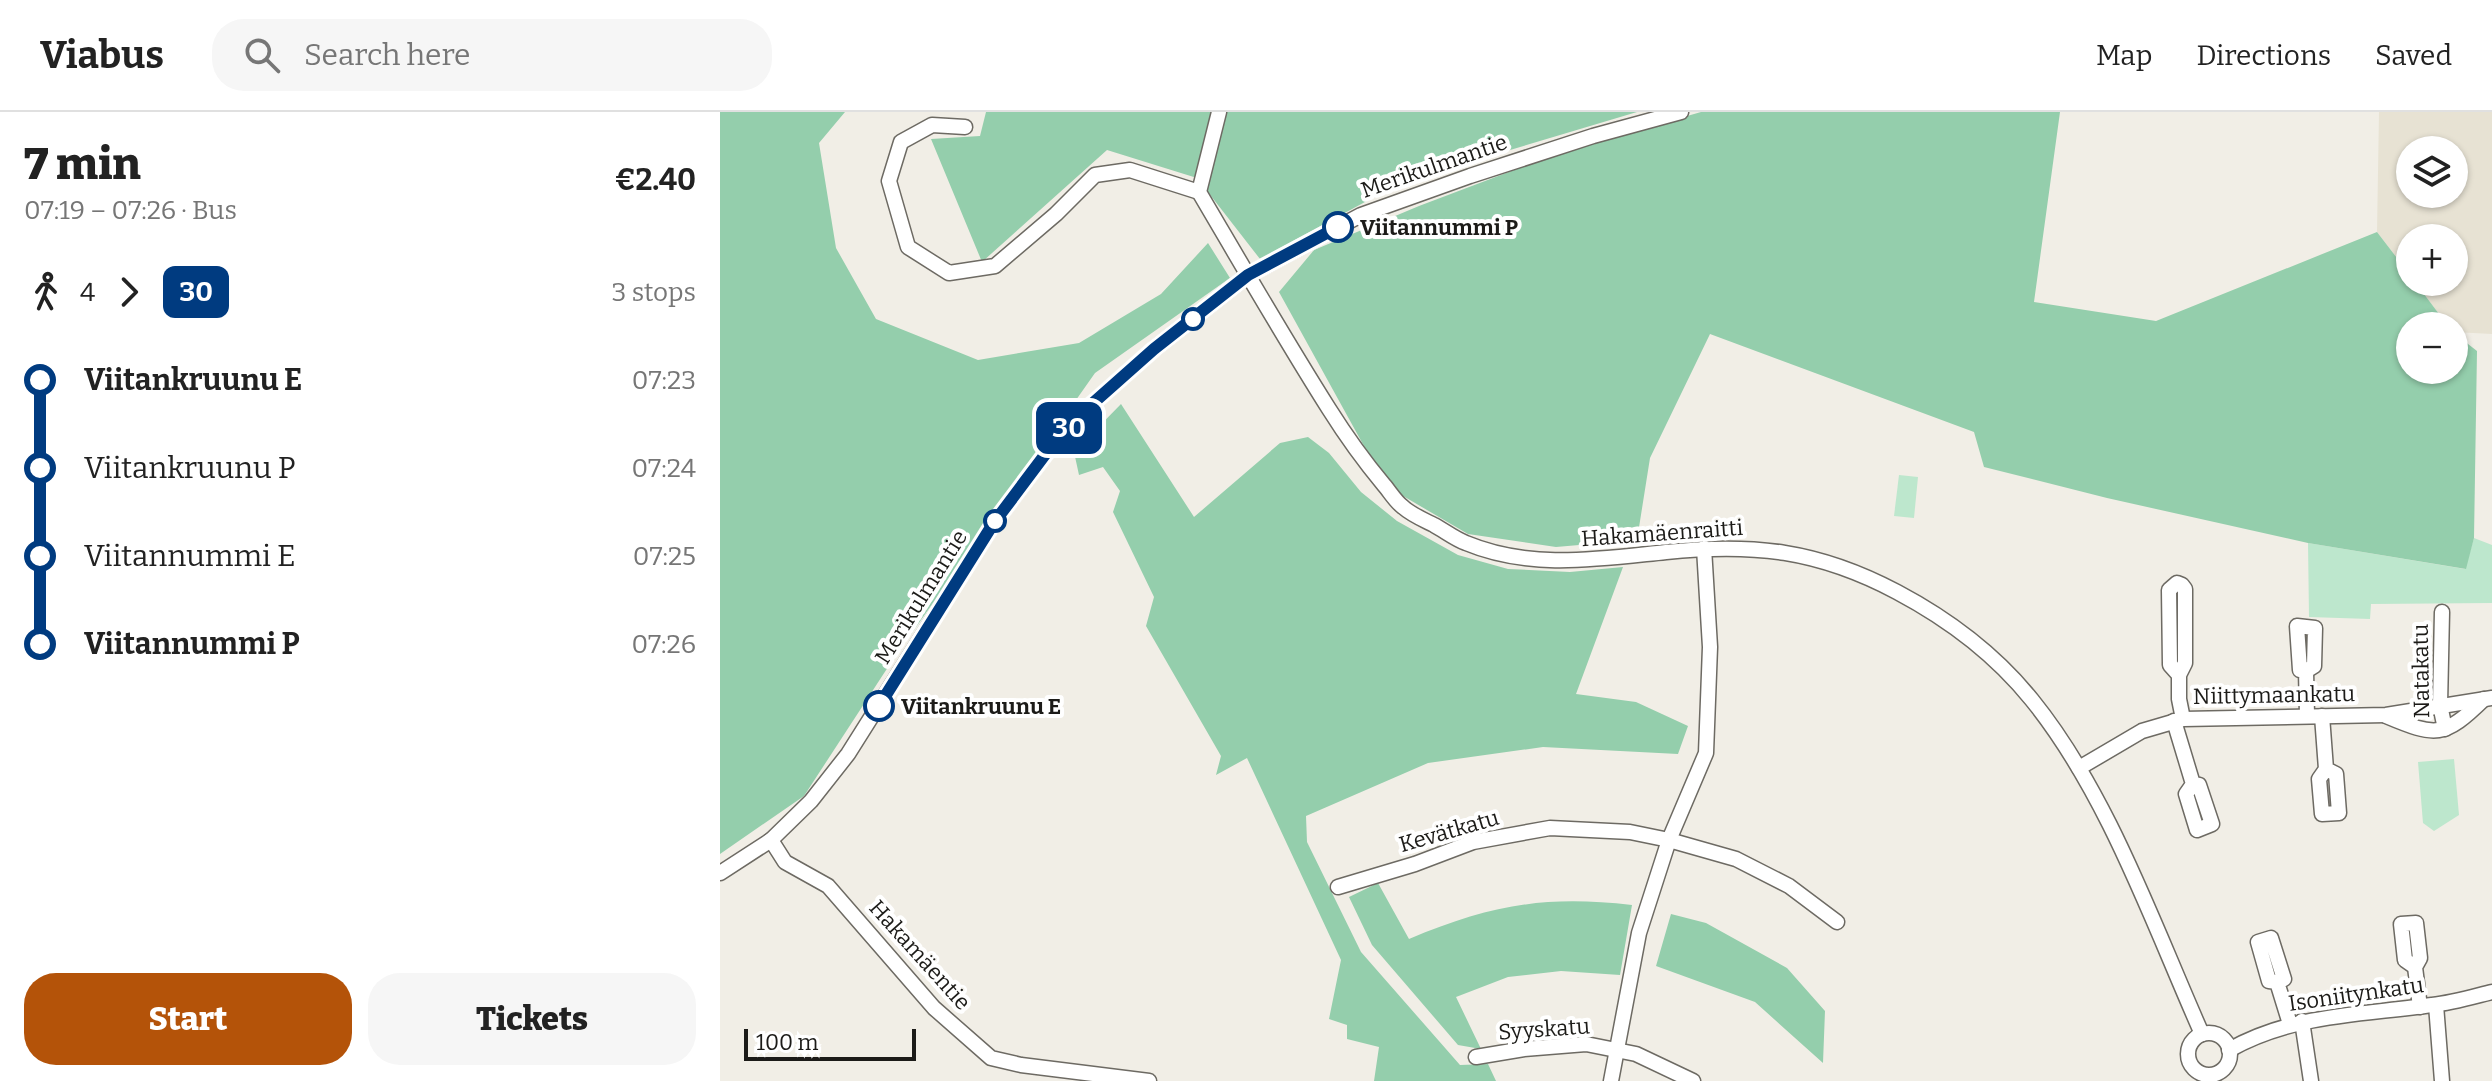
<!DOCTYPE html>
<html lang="en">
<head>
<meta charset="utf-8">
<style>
  :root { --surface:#fff; --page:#f6f6f6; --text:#222; --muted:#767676; --line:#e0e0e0; --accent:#b45309 }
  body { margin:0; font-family:Bitter,serif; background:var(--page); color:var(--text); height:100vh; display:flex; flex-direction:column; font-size:30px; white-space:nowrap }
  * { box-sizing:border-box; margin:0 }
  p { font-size:26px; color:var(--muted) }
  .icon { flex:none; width:44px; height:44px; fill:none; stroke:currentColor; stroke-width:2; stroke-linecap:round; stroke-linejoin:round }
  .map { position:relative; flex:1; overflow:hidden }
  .sheet { display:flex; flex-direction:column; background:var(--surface); width:720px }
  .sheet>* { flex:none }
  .badge { padding:0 16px; border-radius:12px; font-size:28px; line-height:52px }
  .tools { position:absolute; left:1676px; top:24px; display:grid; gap:16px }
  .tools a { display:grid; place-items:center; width:72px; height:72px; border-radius:50%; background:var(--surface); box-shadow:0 2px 6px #0004; font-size:40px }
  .scale { position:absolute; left:24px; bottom:20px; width:172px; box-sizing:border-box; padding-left:8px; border:4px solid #1c1b18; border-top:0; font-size:22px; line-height:28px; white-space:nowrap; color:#1c1b18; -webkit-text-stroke:6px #fff; paint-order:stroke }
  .map>.badge { position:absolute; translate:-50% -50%; box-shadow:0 0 0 4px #fff }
  .legs { display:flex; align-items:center; gap:12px; height:88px; padding:0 24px; font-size:26px }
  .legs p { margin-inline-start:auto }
  .head { display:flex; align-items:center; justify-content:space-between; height:136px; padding:0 24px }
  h1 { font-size:44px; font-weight:800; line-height:60px }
  .action { display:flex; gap:16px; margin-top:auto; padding:16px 24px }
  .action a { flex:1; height:92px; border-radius:32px; background:var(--accent); color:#fff; font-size:32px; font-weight:800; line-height:92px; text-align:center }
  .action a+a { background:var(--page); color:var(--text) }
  ul { padding:0 24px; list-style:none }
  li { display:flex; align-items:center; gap:28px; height:88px; font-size:30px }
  li i { display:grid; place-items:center; width:12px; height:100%; margin:0 10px; background:currentColor }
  li i::after { content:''; width:20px; height:20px; margin:-10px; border:6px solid; border-radius:50%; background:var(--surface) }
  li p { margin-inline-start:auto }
  li:first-child i { background:linear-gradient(#0000 50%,currentColor 0) }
  li:last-child i { background:linear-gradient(currentColor 50%,#0000 0) }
  header { display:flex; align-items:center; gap:48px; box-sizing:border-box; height:112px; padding:0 40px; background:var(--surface); border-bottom:2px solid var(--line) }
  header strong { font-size:38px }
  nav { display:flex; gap:44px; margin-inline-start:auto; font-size:28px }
  .search { width:560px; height:72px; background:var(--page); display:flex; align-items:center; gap:20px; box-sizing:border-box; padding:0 28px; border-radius:32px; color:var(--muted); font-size:30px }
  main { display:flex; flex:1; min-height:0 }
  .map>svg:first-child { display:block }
  .built { fill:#e7e2d3; fill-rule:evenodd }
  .green { fill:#bde7cd }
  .forest { fill:#94ceac }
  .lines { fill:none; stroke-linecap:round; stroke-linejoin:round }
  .minor-casing { stroke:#6d6a63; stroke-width:17 }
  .minor { stroke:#fff; stroke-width:14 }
  .line-1-casing { stroke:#fff; stroke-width:18 }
  .line-1 { stroke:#003b80; stroke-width:12 }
  .stop-1-dot { fill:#fff; stroke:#003b80; stroke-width:4 }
  .labels { text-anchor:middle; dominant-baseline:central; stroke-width:8; stroke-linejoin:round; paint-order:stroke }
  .street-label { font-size:22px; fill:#1c1b18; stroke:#fff }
  .stop-label { font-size:22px; font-weight:bold; fill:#1c1b18; stroke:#fff; text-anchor:start }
</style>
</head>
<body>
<header>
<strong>Viabus</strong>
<div class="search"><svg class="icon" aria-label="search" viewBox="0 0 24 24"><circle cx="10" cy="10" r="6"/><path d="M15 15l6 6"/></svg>Search here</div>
<nav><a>Map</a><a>Directions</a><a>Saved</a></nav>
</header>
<main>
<section class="sheet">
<div class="head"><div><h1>7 min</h1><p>07:19 – 07:26 · Bus</p></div><b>€2.40</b></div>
<div class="legs"><svg class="icon" aria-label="walk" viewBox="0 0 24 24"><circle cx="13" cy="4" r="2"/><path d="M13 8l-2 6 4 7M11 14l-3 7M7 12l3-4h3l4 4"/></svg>4<svg class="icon" aria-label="forward" viewBox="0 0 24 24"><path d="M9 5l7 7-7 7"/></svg><b class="badge" style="background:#003b80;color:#fff">30</b><p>3 stops</p></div>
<ul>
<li><i style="color:#003b80"></i><b>Viitankruunu E</b><p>07:23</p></li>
<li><i style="color:#003b80"></i><span>Viitankruunu P</span><p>07:24</p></li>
<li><i style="color:#003b80"></i><span>Viitannummi E</span><p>07:25</p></li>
<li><i style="color:#003b80"></i><b>Viitannummi P</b><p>07:26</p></li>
</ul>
<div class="action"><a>Start</a><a>Tickets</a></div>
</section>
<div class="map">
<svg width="1772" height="969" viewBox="0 0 1772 969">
  <rect width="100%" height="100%" fill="#f1eee6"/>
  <path class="built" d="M1659,0H1772V222L1734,220V214H1728L1695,170H1734V126H1690V163L1657,120ZM1690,38H1734V82H1690Z"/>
  <g class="green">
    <polygon points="1179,363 1198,365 1194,406 1174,404"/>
    <polygon points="1754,426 1772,433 1772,491 1651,492 1650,507 1589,505 1588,431 1745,457"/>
    <polygon points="1734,647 1739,703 1714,719 1703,711 1698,650"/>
  </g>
  <g class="forest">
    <polygon points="0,0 125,0 99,31 116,136 156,207 258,248 359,231 441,182 488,131 510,166 375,261 170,552 84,684 0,742"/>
    <polygon points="266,0 917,0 680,71 540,147 477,66 387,38 262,150 211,27 260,24"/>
    <polygon points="981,0 1340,0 1314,190 1436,209 1657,120 1690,163 1690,170 1695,170 1728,214 1690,214 1690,258 1734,258 1734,221 1757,239 1754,426 1746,457 1588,431 1387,386 1264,355 1254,320 990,222 930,346 917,428 836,435 748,422 666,374 559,180 594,138 699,94 839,41"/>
    <polygon points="401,292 474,405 560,331 588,325 609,341 641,380 677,409 738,443 788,457 850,460 903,455 856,582 916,590 968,614 958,642 823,635 708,651 586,704 587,730 641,840 740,953 768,952 776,969 654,969 659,935 627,927 627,913 609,907 621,848 527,646 496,663 501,644 426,514 434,485 393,400 400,379 383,355 359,363 354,340"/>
    <path d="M658,771L689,827C771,793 824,783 912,793L900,863L841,859L788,865L736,885L761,937L738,933L652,833L629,785Z"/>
    <polygon points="951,802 986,811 1067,856 1105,899 1103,951 1035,890 936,854"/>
  </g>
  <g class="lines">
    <defs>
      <g id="minor">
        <path d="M499,0L479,80C522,153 564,226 609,297C626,324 644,349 664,373C670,380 676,390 683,395C692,403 704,408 714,413C725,419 735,427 746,431C811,458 878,447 946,440C1033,431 1098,438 1177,480C1228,507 1275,542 1312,588C1388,682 1433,812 1482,922"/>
        <polyline points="245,15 212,13 181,30 169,69 188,135 229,161 275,154 336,102 375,63 410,58 479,80"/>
        <polyline points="1722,500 1720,593 1725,617"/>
        <polyline points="1586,559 1580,558 1577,514 1595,516 1594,554 1586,559 1587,603"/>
        <polyline points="1459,563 1450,553 1449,478 1457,471 1462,473 1465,477 1465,551 1459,563 1459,587 1463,607"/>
        <polyline points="1602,604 1606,657 1616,662 1619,701 1602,702 1599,667 1606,657"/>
        <path d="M1666,604C1716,625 1724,626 1764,587"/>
        <polyline points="1454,609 1473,672 1479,673 1492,712 1477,718 1466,682 1473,672"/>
        <polyline points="1359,656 1422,619 1463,607 1666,603 1772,586"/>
        <polyline points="51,728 65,750 108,774 214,896 271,946 301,953 429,969"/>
        <polyline points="0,761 51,728 91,689 128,642 273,412 327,340 363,300 434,237 528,163 641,103 750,64 873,24 961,0"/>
        <polyline points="618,775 695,752 753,730 830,716 910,720 949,728 1016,747 1069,774 1117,810"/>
        <polyline points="1695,855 1685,848 1681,812 1696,811 1700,846 1695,855 1700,895"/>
        <polyline points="1557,870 1549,869 1538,830 1551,826 1564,867 1557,870 1570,912"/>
        <polyline points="1716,893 1722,969"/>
        <polyline points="1582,909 1591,969"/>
        <circle cx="1489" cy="942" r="21"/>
        <path d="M1509,938C1572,902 1642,903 1712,893C1732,891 1752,885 1772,880"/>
        <polyline points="756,945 804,937 866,932 916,942 973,969"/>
        <polyline points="891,969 919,821 949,728 986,641 990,535 984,436"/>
      </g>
    </defs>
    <use href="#minor" class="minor-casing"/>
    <use href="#minor" class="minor"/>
  </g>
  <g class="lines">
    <defs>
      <polyline id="line-1" points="159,594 273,412 327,340 363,300 434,237 528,163 618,115"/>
    </defs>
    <use href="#line-1" class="line-1-casing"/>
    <use href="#line-1" class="line-1"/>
  </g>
  <g class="stop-1-dot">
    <circle cx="618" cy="115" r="14"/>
    <circle cx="473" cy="207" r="10"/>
    <circle cx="275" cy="409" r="10"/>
    <circle cx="159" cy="594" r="14"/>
  </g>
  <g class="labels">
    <g class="street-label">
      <text transform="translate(714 54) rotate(-19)">Merikulmantie</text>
      <text transform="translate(942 421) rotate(-4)">Hakamäenraitti</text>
      <text transform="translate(201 485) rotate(-58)">Merikulmantie</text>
      <text transform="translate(1701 559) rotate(-91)">Natakatu</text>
      <text transform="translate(1554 583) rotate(-1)">Niittymaankatu</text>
      <text transform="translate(729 719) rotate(-16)">Kevätkatu</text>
      <text transform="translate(200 843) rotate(48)">Hakamäentie</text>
      <text transform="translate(1636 882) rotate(-8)">Isoniitynkatu</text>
      <text transform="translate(824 917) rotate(-4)">Syyskatu</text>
    </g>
    <g class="stop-label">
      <text x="640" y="115">Viitannummi P</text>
      <text x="181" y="594">Viitankruunu E</text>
    </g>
  </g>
</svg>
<div class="tools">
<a><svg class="icon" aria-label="layers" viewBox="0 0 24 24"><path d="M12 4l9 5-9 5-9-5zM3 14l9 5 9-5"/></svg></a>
<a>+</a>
<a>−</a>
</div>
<div class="scale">100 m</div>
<b class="badge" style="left:349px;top:316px;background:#003b80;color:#fff">30</b>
</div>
</main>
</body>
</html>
